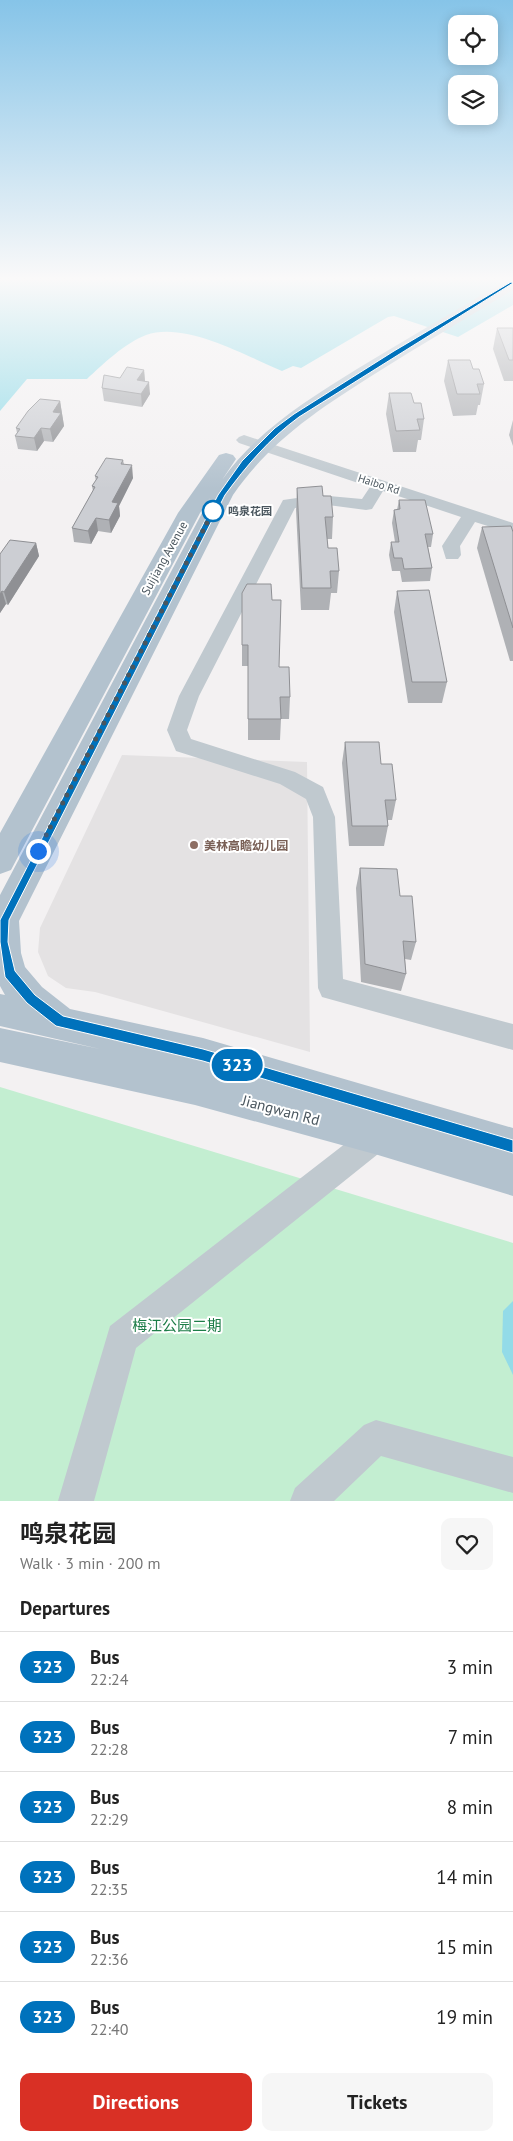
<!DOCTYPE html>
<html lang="en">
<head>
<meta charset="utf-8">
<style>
  :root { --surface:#fff; --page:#f6f6f6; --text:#222; --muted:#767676; --line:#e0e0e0; --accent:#d93025 }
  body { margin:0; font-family:"PT Sans","Noto Sans SC",sans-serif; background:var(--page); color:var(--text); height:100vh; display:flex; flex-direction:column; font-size:19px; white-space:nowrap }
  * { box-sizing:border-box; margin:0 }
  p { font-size:16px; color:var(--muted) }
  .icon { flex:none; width:28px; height:28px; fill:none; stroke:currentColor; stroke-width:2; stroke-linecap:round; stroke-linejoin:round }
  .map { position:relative; height:1501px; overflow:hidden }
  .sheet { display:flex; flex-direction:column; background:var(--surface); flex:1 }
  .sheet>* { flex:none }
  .badge { padding:0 10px; border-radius:16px; font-size:18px; line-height:32px }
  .buttons { position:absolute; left:448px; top:15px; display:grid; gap:10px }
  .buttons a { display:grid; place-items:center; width:50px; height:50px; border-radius:10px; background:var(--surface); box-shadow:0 2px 12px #0003; font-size:25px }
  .you { position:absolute; width:25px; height:25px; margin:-12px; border:4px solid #fff; border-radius:50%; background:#1a73e8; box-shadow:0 0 0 8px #1a73e833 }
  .map>.badge { position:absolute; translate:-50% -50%; box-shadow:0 0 0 2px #fff }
  h2 { padding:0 20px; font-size:19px; line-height:45px }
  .round { display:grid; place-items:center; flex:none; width:52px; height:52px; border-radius:10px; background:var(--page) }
  .headline { display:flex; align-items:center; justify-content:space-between; height:85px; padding:0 20px }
  h1 { font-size:24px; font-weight:700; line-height:38px }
  .cta { display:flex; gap:10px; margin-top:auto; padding:10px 20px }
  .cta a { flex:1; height:58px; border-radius:10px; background:var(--accent); color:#fff; font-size:20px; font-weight:700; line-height:58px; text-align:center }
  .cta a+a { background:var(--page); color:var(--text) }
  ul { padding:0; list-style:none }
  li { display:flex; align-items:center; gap:15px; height:70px; padding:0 20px; border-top:1px solid var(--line) }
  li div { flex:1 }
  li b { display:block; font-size:19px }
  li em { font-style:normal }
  li .badge { min-width:55px; font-weight:700; text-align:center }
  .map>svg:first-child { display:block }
  .education { fill:#e4e2e3 }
  .green { fill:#c3eed1 }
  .water { fill:#93dbe8 }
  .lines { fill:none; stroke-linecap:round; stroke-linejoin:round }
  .minor { fill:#c0c9cf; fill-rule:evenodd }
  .major { fill:#b3c2ce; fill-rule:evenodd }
  .wall { fill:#afb1b5 }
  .shaded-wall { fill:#8f9094 }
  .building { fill:#ccced3; stroke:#8f9094 }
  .line { fill:#0072bc; stroke:#fff }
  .walk { stroke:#4a565e; stroke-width:5; stroke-dasharray:0 9 }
  .stop-dot { fill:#fff; stroke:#0072bc; stroke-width:2.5 }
  .education-dot { fill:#8d6e63; stroke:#fff; stroke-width:2 }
  .labels { text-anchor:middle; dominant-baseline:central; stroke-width:4; stroke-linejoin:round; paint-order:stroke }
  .far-street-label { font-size:11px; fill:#4a565e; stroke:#fff }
  .far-stop-label { font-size:11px; font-weight:bold; fill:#4a565e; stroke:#fff; text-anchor:start }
  .street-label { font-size:12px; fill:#4a565e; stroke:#fff }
  .education-label { font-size:12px; font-weight:bold; fill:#785e54; stroke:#fff; text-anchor:start }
  .near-street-label { font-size:15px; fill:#4a565e; stroke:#fff }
  .near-park-label { font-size:15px; fill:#1d7d48; stroke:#fff }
</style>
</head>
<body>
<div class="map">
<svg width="513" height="1501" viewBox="0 0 513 1501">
  <rect width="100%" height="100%" fill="#f3f1f2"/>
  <polygon class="education" points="122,755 307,762 310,1052 95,992 66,988 48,976 38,952 40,928"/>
  <polygon class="green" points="0,1087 513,1243 513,1501 0,1501"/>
  <g class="water">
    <path d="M0,279H513V305L458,337L394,316L388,317L301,368L293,366L282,371C246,356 185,321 146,335C125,343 103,364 87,379H27L0,411Z"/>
    <polygon points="513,1301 513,1375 502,1352 503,1311"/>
  </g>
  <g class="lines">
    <g class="minor">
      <polygon points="244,435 513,523 513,534 475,522 460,546 461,555 458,559 446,559 442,546 461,517 383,491 372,509 366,510 328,505 295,508 199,696 187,730 191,739 295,772 323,787 335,817 343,979 513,1024 513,1050 322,997 318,988 313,817 306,799 280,784 176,751 167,730 179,696 283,500 318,495 362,499 370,487 239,443 236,440 239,437"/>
      <polygon points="378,1122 388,1126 392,1136 388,1146 136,1348 94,1501 58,1501 110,1326 368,1126"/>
      <polygon points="376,1420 513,1457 513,1493 381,1456 334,1501 290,1501 295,1488 364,1425"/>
    </g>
    <path class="major" d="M513,279V290C467,318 419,346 373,375C319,409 269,442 233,495L19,921L21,953L25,967L42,987L70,1009L203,1038L513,1128V1196L378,1155L195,1105L0,1062V1028L100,1049L0,1026V994L5,995L0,986V895L210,498L200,513L11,870L0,874V833L178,513L219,455L226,453L233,455L236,459L222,480C257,431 307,400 357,369C406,339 457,310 507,280Z"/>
  </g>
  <g class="wall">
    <polygon points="497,328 513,328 513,381 504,381 493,349"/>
    <polygon points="448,360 473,369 484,384 480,405 478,405 476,415 453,416 444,381"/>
    <polygon points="144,370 145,381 150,394 142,407 104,401 102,388 120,378"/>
    <polygon points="389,393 414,403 424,419 421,440 418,440 416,452 393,452 386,414"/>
    <polygon points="60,401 64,426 53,442 44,441 37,451 18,449 15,436 17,433 16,428"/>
    <polygon points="513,420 513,446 509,435"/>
    <polygon points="123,460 124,464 133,478 119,506 120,516 111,533 98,531 91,544 74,542 72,528 93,491 92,486 96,481 95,476"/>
    <polygon points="297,488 323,496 333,517 332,539 327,539 328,548 339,571 337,593 331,593 329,610 301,610 296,510"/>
    <polygon points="399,500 433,534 431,547 428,547 432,568 430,581 402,582 400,571 392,571 389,555 391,542 395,542 392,523 394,510 397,510"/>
    <polygon points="482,527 513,532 513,661 510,661 477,548"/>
    <polygon points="36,543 39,556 8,605 6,604 0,613 0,554"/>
    <polygon points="397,591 447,682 442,703 408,703 394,612"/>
    <polygon points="272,600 279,667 290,697 289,719 281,719 280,740 248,740 248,666 242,666 242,645"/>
    <polygon points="345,742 381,764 396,800 392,820 388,820 388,826 384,846 349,846 342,763"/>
    <polygon points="360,868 400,896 416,942 411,960 405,959 406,974 401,991 361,982 356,888"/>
  </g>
  <g class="shaded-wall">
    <polygon points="144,370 145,382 137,380"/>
    <polygon points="149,382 150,394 142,407 141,394"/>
    <polygon points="60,401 64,426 53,442 50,429 53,412"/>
    <polygon points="41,428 44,441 37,451 34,438"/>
    <polygon points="132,465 133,478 119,506 120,516 111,533 109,520 112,502"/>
    <polygon points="96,518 98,531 91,544 88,531"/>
    <polygon points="36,543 39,556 8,605 4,592"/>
    <polygon points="2,591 6,604 0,613 0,594"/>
  </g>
  <g class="building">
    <polygon points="497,328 513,328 513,360 509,360"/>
    <polygon points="448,360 470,360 473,369 479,369 484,384 477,384 480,394 457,394"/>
    <polygon points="127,367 144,370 137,380 149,382 141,394 102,388 104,375 120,378"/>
    <polygon points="389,393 411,393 414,403 421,403 424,419 417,419 420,430 396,431"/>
    <polygon points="40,399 60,401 53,412 61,413 50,429 41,428 34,438 15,436 20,429 16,428 28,411"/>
    <polygon points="106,458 123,460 121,464 132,465 112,502 118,503 109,520 96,518 88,531 72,528 95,487 92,486 98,477 95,476"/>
    <polygon points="322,486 323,496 331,496 333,517 325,517 328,548 337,548 339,571 330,571 331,588 302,588 297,488"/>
    <polygon points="399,500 425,500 433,534 425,534 432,568 404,569 402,558 394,558 391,542 399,542 394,510 400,509"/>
    <polygon points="511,526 513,532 513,628 482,527"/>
    <polygon points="10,540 36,543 4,592 2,591 0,594 0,554"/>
    <polygon points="247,584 271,584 272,600 281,600 279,667 289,667 290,697 280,697 281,719 248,719 248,645 242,645 242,593"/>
    <polygon points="429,590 447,682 412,682 397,591"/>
    <polygon points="345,742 379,742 381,764 392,764 396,800 385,800 388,826 352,826"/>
    <polygon points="360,868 397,869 400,896 412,896 416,942 403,941 406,974 365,964"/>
  </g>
  <linearGradient id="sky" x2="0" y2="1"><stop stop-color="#86c4e8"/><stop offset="0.57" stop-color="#faf9f9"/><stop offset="1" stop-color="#faf9f9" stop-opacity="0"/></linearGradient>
  <rect width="513" height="489" fill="url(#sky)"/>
  <path class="line" d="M511,282L513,283L299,417C269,439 247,465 225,495L9,920L8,942L15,971L35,995L63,1016L203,1049L513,1140V1153L203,1061L56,1026L27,1003L5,977L0,942V920L218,495L242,461L275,428L294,414L394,351Z"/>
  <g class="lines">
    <polyline class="walk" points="38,851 213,511"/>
  </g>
  <circle class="stop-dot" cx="213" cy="511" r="10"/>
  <circle class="education-dot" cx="194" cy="845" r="5"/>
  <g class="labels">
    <g class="far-street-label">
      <text transform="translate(379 484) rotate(18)">Haibo Rd</text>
    </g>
    <g class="far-stop-label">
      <text x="228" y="511">鸣泉花园</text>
    </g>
    <g class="street-label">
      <text transform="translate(164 558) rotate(-61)">Suijiang Avenue</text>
    </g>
    <g class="education-label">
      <text x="204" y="845">美林高瞻幼儿园</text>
    </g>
    <g class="near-street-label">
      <text transform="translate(281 1110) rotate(15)">Jiangwan Rd</text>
    </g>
    <g class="near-park-label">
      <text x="177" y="1325">梅江公园二期</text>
    </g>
  </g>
</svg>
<div class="buttons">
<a><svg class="icon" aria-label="locate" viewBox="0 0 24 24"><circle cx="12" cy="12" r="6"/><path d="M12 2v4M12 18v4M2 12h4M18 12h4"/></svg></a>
<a><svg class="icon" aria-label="layers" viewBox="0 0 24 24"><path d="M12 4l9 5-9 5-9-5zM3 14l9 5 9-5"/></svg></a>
</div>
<div class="you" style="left:38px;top:851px"></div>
<b class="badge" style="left:237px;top:1065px;background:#0072bc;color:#fff">323</b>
</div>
<section class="sheet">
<div class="headline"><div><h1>鸣泉花园</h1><p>Walk · 3 min · 200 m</p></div><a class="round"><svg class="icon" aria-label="heart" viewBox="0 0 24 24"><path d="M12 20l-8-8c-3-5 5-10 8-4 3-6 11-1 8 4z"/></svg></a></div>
<h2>Departures</h2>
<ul>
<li><span class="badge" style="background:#0072bc;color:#fff">323</span><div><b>Bus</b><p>22:24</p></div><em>3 min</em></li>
<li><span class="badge" style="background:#0072bc;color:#fff">323</span><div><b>Bus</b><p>22:28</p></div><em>7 min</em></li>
<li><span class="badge" style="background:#0072bc;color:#fff">323</span><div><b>Bus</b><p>22:29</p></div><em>8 min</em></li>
<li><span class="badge" style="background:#0072bc;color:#fff">323</span><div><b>Bus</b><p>22:35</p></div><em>14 min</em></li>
<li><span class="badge" style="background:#0072bc;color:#fff">323</span><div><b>Bus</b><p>22:36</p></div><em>15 min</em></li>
<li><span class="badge" style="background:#0072bc;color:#fff">323</span><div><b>Bus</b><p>22:40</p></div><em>19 min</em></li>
</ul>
<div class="cta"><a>Directions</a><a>Tickets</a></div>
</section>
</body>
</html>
